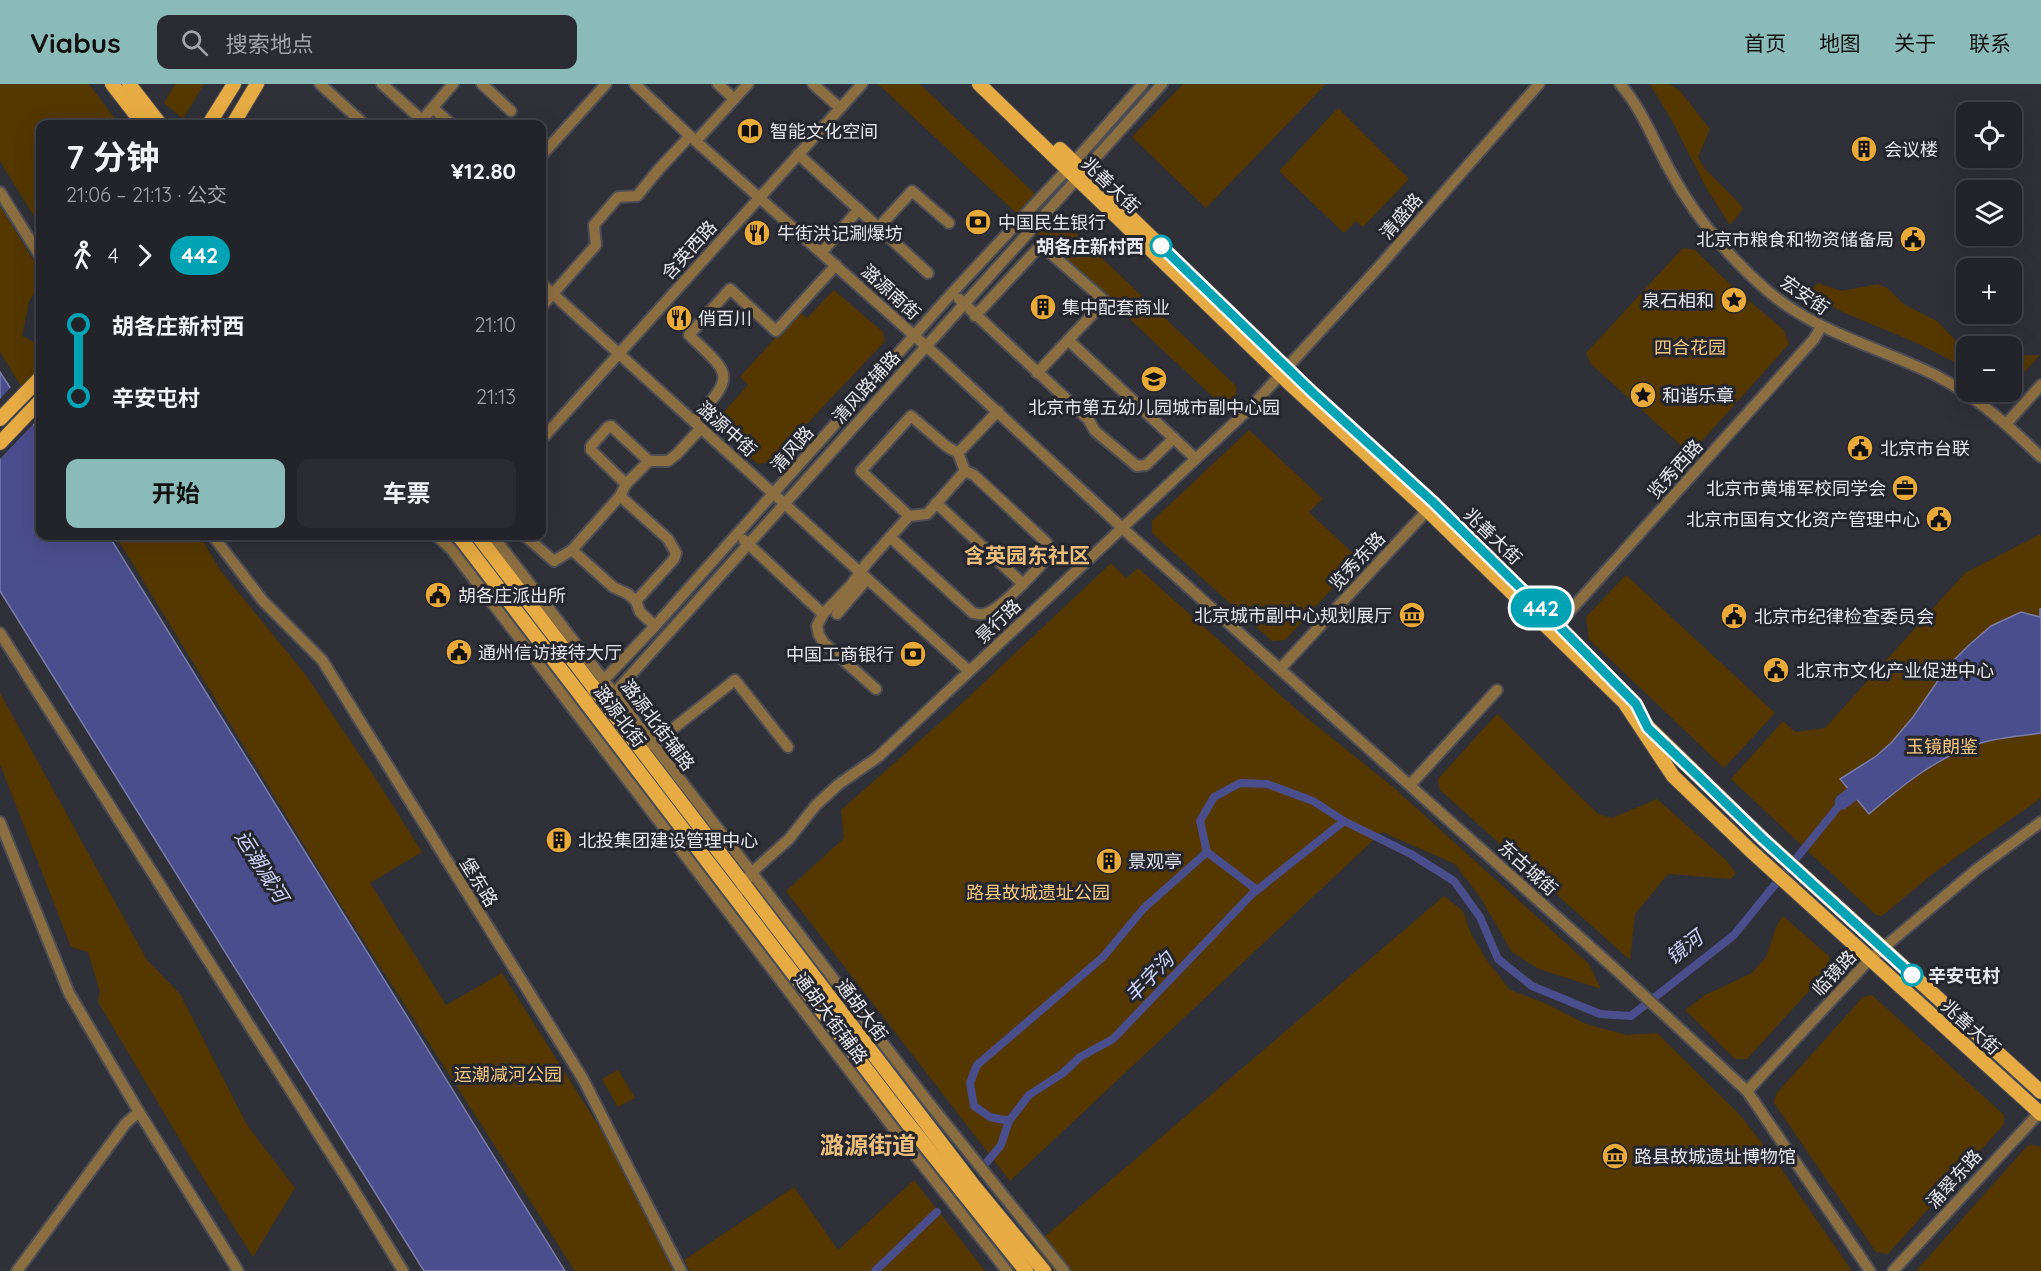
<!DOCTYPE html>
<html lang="zh">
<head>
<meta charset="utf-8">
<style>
  :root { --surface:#23242a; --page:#2b2c32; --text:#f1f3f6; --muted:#a3a4a8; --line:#404147; --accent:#8bbbb9 }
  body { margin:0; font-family:Quicksand,"Noto Sans SC",sans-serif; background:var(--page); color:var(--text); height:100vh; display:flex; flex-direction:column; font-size:22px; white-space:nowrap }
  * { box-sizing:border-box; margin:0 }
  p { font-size:20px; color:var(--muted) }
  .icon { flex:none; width:33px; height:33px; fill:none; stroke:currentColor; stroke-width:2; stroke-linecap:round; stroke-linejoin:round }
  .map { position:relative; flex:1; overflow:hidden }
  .panel { position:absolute; left:36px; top:36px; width:510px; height:420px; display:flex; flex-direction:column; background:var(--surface); border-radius:12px; box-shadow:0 6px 24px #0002,0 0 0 2px var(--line) }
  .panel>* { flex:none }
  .badge { padding:0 12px; border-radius:20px; font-size:21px; line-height:39px }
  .fabs { position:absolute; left:1956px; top:18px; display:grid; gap:12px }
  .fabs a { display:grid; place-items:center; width:66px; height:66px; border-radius:12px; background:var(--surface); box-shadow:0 6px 24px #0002,0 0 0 2px var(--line); font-size:30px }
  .map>.badge { position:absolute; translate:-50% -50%; box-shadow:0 0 0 3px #fff }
  .legs { display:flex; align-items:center; gap:9px; height:66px; padding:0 30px; font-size:20px }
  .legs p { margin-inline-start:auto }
  .overview { display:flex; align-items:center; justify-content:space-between; height:102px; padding:0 30px }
  h1 { font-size:33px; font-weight:700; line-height:45px }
  .primary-button { display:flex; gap:12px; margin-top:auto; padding:12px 30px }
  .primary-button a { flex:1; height:69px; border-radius:12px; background:var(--accent); color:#111; font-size:24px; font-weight:700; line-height:69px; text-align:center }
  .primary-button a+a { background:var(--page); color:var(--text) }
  ul { padding:0 30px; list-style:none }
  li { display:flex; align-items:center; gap:21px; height:72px; font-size:22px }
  li i { display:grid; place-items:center; width:9px; height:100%; margin:0 8px; background:currentColor }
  li i::after { content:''; width:15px; height:15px; margin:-8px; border:4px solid; border-radius:50%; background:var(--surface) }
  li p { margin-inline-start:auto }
  li:first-child i { background:linear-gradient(#0000 50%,currentColor 0) }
  li:last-child i { background:linear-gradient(currentColor 50%,#0000 0) }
  header { display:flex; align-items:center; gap:36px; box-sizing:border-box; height:84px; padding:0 30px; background:var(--accent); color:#111 }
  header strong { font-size:28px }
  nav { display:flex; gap:33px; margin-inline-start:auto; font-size:21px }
  .search { width:420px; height:54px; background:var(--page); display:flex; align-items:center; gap:15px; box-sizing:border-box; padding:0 21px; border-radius:12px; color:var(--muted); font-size:22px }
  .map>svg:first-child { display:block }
  .green { fill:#543800 }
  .water { fill:#4b4e8c; stroke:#7a7ca9; stroke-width:1.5 }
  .pier { fill:#2f3038 }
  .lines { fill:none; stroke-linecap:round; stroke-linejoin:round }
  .canal { stroke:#4b4e8c; stroke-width:8 }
  .river { stroke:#4b4e8c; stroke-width:15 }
  .minor-casing { stroke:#4c4d55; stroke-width:14 }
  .major-casing { stroke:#4c4d55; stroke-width:16 }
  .minor { stroke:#8c6f41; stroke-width:10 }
  .major { stroke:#e6ab42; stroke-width:14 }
  .line-1-casing { stroke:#fff; stroke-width:14 }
  .line-1 { stroke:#00a3b4; stroke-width:9 }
  .stop-1-dot { fill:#fff; stroke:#00a3b4; stroke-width:3 }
  .labels { text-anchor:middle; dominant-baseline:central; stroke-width:6; stroke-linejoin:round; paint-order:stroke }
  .poi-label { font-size:18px; fill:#e6e6ec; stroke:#25262e; text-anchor:start }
  .street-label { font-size:18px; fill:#e6e6ec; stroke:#25262e }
  .stop-label { font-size:18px; font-weight:bold; fill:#e6e6ec; stroke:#25262e; text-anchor:end }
  .park-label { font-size:18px; fill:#f7c880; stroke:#25262e }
  .water-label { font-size:20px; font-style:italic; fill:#ced2f8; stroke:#25262e }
  .quarter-label { font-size:21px; font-weight:bold; fill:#eabe7a; stroke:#25262e }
  .district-label { font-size:24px; font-weight:bold; fill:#eabe7a; stroke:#25262e }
</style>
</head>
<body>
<header>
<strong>Viabus</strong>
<div class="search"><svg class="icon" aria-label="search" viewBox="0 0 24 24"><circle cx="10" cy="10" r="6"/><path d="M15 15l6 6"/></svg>搜索地点</div>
<nav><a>首页</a><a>地图</a><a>关于</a><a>联系</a></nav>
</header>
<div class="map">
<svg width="2041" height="1187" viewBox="0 0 2041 1187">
  <rect width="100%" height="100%" fill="#2f3038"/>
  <g class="green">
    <polygon points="0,0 89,0 119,40 40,40 40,142 0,77"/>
    <polygon points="175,0 204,0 183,35 164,19"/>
    <polygon points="878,0 920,0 1236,302 1236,317 1227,326"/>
    <polygon points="1183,0 1326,0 1206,124 1132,53"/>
    <polygon points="1650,0 1670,0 1680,7 1710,45 1698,73 1705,85 1739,119 1743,125 1730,141 1708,107 1671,35"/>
    <polygon points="1338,24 1409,95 1363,143 1356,137 1344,149 1279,87"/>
    <polygon points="0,122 40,187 40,200 29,218 22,252 40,261 40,333 0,268"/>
    <polygon points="1683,164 1695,166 1736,206 1784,246 1789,260 1694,366 1685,365 1591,280 1586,269"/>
    <polygon points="1818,199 1841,207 1878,200 1887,204 1905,221 1937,237 1959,260 1966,263 1966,284 1919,260 1845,229 1808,209"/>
    <polygon points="834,206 883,248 885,257 771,378 758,380 714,339 748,301 740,293 799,227 807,234"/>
    <polygon points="2012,268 2022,271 2040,271 2012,301"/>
    <polygon points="1249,346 1323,415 1309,428 1359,475 1285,556 1272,557 1152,449 1152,437"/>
    <polygon points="2041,450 2041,714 1935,788 1882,832 1876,831 1731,695 1783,637 1795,648 1825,644 1965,489"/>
    <polygon points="116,452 200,452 220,486 305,590 374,692 422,768 370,799 446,921 502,889 617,1071 673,1187 575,1187 337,815"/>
    <polygon points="1111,479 1126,494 1138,484 1297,626 1393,703 1589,880 1601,905 1539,885 1512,868 1480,813 1455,780 1382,748 1010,1097 786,807 844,754 841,726 959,622"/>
    <polygon points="1626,491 1775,629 1724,684 1589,555 1586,533"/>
    <polygon points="0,609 147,876 180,910 247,1041 295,1104 253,1173 198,1086 98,918 100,908 88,868 71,863 0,680"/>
    <polygon points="1497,630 1598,730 1612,734 1657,715 1727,777 1736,789 1731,795 1668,790 1635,830 1630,876 1440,706 1438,695"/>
    <polygon points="1444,812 1463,827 1471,850 1488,878 1510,906 1547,920 1586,940 1627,951 1657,949 1741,1032 1780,1083 1852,1187 1008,1187 1050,1148"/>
    <polygon points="1783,832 1829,872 1831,883 1747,975 1735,975 1685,926 1705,911 1752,889 1766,873 1777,841"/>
    <polygon points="1872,911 2004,1031 2004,1040 1888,1170 1876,1168 1774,1019 1776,1010 1863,913"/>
    <polygon points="618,986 635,1014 618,1023 602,995"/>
    <polygon points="2028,1061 2039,1062 2041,1064 2041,1187 1916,1187"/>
    <polygon points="914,1096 985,1187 690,1187 684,1176 794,1103 838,1166"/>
  </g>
  <g class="water">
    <polygon points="0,288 40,350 40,452 109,452 565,1187 424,1187 0,507"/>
    <path d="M2040,525H2041V649C2022,652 2000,653 1981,659C1937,673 1904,700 1869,730L1840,695L1875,673L1891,659L1913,633L1948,582L1968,562L1991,542L2021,528L2040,533Z"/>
  </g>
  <polygon class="pier" points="12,302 36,337 0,375 0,315"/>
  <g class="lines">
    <g class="canal">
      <polyline points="1207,768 1200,737 1214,713 1240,699 1267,700 1313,717 1344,737 1411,770 1454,797 1480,833 1498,875 1532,902 1600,930 1631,932 1734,851 1842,718"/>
      <polyline points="1009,1037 990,1033 974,1022 970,999 977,981 1103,873 1144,824 1207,768 1257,806"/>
      <polyline points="987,1078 1001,1061 1009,1037 1029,1011 1063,989 1080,973 1113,955 1252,810 1344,737"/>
      <polyline points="875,1187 937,1128"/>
    </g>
    <polyline class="river" points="1842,718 1868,698"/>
    <defs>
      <g id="minor">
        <polyline points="320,0 364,40"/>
        <polyline points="382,0 422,36 453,0"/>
        <polyline points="482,0 511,27"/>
        <polyline points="635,0 690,52 936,271 1130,451 1614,884 1747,1007 1870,1187"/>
        <polyline points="718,0 734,15"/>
        <polyline points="813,0 840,24"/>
        <path d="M1620,0C1641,24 1653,55 1668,83C1694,132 1728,173 1770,209C1820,250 1881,264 1937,292C1977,313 2009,342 2041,373"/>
        <polyline points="433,24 451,40"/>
        <polyline points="696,57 748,0"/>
        <polyline points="798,70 928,189"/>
        <polyline points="542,71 606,0"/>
        <polyline points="0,108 40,172"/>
        <polyline points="879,143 912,107 949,139"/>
        <polyline points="822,168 859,125"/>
        <polyline points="542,200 969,587"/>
        <polyline points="959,215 1088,335 1095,347 1137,382 1146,381 1174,354"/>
        <polyline points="542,222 596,161 594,141 618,113 637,112 659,85 690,52"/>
        <polyline points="975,232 1041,161 1105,217 1037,289"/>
        <polyline points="1068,256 1196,375"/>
        <path d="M694,337C735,290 733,293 689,251L730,205L776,247L836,181"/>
        <polyline points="2006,340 2041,301"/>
        <polyline points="542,355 862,0"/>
        <polyline points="626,400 591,366 591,362 608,343 611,342 649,377"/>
        <polyline points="620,412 668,455 676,469 674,475 636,517"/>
        <polyline points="936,419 1023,500"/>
        <polyline points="909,432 861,387 911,332 946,362 958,369"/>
        <polyline points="213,452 263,517 322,576 583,995 681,1187"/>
        <polyline points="437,452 451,465 894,1045 1007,1187"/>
        <polyline points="493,452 929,1019 1064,1187"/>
        <polyline points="525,452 554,477 572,466 620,412 626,400 649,377 668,377 677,370 701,344"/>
        <path d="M890,453L973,529C975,529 981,531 983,530C999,528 1042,481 1052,467L1046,458L974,391L965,387"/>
        <polyline points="744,456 823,530"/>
        <polyline points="572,466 613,503 628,510 636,517 640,528 655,542"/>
        <polyline points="837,530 867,495"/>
        <polyline points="1552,547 1814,255 1821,243"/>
        <polyline points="0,549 349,1098 403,1187"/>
        <polyline points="1281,584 1434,419"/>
        <polyline points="876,605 824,559 819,551 817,542 823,530 851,501 867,479 909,432 927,430 965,387 958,369 998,327"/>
        <polyline points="610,614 1162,0"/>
        <polyline points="585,616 655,542 952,209 1074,78 1143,0"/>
        <polyline points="652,661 735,596 788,663"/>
        <polyline points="1410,701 1497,606"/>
        <polyline points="0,738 69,909 139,1028 238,1187"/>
        <polyline points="741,806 751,789 789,755 816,721 839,700 878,673 1250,324 1377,185 1539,0"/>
        <polyline points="1747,1007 1870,875 1977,785 2041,738"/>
        <polyline points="17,1187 126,1039 139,1028"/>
        <polyline points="1893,1187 2041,1027"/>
      </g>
      <g id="major">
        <polyline points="112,0 143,40"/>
        <polyline points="129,0 160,40"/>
        <polyline points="979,0 1287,297 1427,426 1624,618 1673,692 1750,766 2041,1030"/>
        <polyline points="209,40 234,0"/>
        <polyline points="233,40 257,0"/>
        <polyline points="1060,65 1236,235"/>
        <polyline points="0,335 40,294"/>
        <polyline points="0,359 40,317"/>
        <polyline points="459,452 905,1036 1026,1187"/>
        <polyline points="478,452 974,1102 1044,1187"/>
        <polyline points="1647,642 1762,754 2041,1008"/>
      </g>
    </defs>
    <use href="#minor" class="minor-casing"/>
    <use href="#major" class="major-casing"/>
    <use href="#minor" class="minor"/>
    <use href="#major" class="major"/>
  </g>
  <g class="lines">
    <defs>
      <polyline id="line-1" points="1161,162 1313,309 1434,419 1558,541 1636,620 1648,644 1696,690 1762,754 1912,891"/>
    </defs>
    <use href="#line-1" class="line-1-casing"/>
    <use href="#line-1" class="line-1"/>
  </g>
  <defs>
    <symbol id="library-disc" viewBox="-11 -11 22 22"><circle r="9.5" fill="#e9aa38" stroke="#25262e"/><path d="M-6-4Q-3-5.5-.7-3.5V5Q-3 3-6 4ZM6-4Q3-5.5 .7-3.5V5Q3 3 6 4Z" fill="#111"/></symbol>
    <symbol id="building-disc" viewBox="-11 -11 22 22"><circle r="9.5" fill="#e9aa38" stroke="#25262e"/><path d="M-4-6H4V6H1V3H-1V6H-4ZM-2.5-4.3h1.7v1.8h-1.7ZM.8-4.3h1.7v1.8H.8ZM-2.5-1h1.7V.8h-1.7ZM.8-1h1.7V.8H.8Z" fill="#111"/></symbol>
    <symbol id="bank-disc" viewBox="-11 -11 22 22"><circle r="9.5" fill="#e9aa38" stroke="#25262e"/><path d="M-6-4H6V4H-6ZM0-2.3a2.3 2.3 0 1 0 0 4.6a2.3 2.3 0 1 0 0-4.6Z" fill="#111"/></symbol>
    <symbol id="restaurant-disc" viewBox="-11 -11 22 22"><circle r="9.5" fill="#e9aa38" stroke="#25262e"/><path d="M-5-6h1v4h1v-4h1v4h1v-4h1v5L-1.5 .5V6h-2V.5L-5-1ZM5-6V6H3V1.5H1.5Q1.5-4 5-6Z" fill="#111"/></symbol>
    <symbol id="civic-disc" viewBox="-11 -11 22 22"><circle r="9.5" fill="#e9aa38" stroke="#25262e"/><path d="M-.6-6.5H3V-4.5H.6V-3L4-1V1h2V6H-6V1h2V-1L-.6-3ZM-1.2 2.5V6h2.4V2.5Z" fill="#111"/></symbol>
    <symbol id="sight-disc" viewBox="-11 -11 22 22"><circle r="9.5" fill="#e9aa38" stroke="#25262e"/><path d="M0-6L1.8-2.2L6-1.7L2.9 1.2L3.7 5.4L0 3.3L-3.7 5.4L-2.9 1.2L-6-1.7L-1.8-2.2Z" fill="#111"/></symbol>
    <symbol id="school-disc" viewBox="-11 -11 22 22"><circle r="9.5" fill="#e9aa38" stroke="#25262e"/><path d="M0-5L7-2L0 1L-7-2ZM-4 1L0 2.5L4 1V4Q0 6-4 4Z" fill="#111"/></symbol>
    <symbol id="office-disc" viewBox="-11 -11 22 22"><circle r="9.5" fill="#e9aa38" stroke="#25262e"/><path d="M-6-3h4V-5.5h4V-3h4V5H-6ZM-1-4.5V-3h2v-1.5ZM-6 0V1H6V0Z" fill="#111"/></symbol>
    <symbol id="museum-disc" viewBox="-11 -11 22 22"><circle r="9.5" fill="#e9aa38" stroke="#25262e"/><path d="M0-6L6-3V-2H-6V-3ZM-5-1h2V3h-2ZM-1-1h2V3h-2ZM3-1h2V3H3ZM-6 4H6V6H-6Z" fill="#111"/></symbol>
  </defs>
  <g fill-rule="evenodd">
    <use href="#library-disc" x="735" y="32" width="30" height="30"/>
    <use href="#building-disc" x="1849" y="50" width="30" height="30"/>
    <use href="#bank-disc" x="963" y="123" width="30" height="30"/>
    <use href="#restaurant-disc" x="742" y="134" width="30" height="30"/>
    <use href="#civic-disc" x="1898" y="140" width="30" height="30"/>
    <use href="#sight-disc" x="1719" y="201" width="30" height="30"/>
    <use href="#building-disc" x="1028" y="208" width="30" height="30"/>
    <use href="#restaurant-disc" x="664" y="219" width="30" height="30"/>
    <use href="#school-disc" x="1139" y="280" width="30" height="30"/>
    <use href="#sight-disc" x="1628" y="296" width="30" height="30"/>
    <use href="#civic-disc" x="1845" y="349" width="30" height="30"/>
    <use href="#office-disc" x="1890" y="389" width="30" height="30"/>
    <use href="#civic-disc" x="1924" y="420" width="30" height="30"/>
    <use href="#civic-disc" x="423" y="496" width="30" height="30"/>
    <use href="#museum-disc" x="1397" y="516" width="30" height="30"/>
    <use href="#civic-disc" x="1719" y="517" width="30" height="30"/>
    <use href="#civic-disc" x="444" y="553" width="30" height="30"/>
    <use href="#bank-disc" x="898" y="555" width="30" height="30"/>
    <use href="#civic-disc" x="1761" y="571" width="30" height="30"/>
    <use href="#building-disc" x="544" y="741" width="30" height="30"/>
    <use href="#building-disc" x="1094" y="762" width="30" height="30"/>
    <use href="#museum-disc" x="1600" y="1057" width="30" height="30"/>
  </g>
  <g class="stop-1-dot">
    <circle cx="1161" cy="162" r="10"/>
    <circle cx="1912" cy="891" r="10"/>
  </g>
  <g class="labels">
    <g class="poi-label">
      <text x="770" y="47">智能文化空间</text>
      <text x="1884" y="65">会议楼</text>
      <text x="998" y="138">中国民生银行</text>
      <text x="777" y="149">牛街洪记涮爆坊</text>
      <text x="1894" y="155" text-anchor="end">北京市粮食和物资储备局</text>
      <text x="1714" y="216" text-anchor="end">泉石相和</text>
      <text x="1062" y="223">集中配套商业</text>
      <text x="698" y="234">俏百川</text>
      <text x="1662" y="311">和谐乐章</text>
      <text x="1154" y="323" text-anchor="middle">北京市第五幼儿园城市副中心园</text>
      <text x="1880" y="364">北京市台联</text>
      <text x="1886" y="404" text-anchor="end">北京市黄埔军校同学会</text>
      <text x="1920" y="435" text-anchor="end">北京市国有文化资产管理中心</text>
      <text x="458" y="511">胡各庄派出所</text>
      <text x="1392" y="531" text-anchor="end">北京城市副中心规划展厅</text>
      <text x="1754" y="532">北京市纪律检查委员会</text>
      <text x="478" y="568">通州信访接待大厅</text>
      <text x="894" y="570" text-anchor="end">中国工商银行</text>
      <text x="1796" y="586">北京市文化产业促进中心</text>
      <text x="578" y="756">北投集团建设管理中心</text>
      <text x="1128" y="777">景观亭</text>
      <text x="1634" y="1072">路县故城遗址博物馆</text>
    </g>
    <g class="street-label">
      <text transform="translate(1111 101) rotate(44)">兆善大街</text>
      <text transform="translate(1401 132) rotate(-49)">清盛路</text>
      <text transform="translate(689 166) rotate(-48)">含英西路</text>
      <text transform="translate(891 208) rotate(42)">潞源南街</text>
      <text transform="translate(1805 211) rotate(34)">宏安街</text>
      <text transform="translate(866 303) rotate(-48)">清风路辅路</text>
      <text transform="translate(727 345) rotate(42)">潞源中街</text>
      <text transform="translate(792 365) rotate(-49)">清风路</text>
      <text transform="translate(1675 385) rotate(-48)">览秀西路</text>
      <text transform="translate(1493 452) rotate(44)">兆善大街</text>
      <text transform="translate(1357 477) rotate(-47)">览秀东路</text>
      <text transform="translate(998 537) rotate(-43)">景行路</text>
      <text transform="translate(620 632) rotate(53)">潞源北街</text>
      <text transform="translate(658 641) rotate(53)">潞源北街辅路</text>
      <text transform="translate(1528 784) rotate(42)">东古城街</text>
      <text transform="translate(479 798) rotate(58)">堡东路</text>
      <text transform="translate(1834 889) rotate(-47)">临镜路</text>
      <text transform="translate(862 926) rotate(53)">通胡大街</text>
      <text transform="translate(831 934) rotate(53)">通胡大街辅路</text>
      <text transform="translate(1971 943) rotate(42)">兆善大街</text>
      <text transform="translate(1954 1095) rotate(-48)">涌翠东路</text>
    </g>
    <g class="stop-label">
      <text x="1144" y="162">胡各庄新村西</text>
      <text x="1928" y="891" text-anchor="start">辛安屯村</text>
    </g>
    <g class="park-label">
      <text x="1690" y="263">四合花园</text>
      <text x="1942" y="662">玉镜朗鉴</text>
      <text x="1038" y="808">路县故城遗址公园</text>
      <text x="508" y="990">运潮减河公园</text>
    </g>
    <g class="water-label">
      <text transform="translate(262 782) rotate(58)">运潮减河</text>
      <text transform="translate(1684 863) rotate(-38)">镜河</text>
      <text transform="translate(1149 893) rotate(-46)">丰字沟</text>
    </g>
    <g class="quarter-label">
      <text x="1027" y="471">含英园东社区</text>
    </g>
    <g class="district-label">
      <text x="868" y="1061">潞源街道</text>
    </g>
  </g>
</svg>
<div class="fabs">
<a><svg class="icon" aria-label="locate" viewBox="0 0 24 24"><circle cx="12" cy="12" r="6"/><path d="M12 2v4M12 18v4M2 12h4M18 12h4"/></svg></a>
<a><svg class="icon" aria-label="layers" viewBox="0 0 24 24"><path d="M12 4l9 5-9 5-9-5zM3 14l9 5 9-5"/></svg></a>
<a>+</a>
<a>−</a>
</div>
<b class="badge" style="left:1541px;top:524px;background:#00a3b4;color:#fff">442</b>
<section class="panel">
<div class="overview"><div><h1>7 分钟</h1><p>21:06 – 21:13 · 公交</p></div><b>¥12.80</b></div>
<div class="legs"><svg class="icon" aria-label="walk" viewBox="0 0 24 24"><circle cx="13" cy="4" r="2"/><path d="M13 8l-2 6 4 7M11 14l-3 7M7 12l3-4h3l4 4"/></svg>4<svg class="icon" aria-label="forward" viewBox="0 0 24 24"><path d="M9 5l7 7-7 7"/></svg><b class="badge" style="background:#00a3b4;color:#fff">442</b></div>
<ul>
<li><i style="color:#00a3b4"></i><b>胡各庄新村西</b><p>21:10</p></li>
<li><i style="color:#00a3b4"></i><b>辛安屯村</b><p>21:13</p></li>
</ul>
<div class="primary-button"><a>开始</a><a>车票</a></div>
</section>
</div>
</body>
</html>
